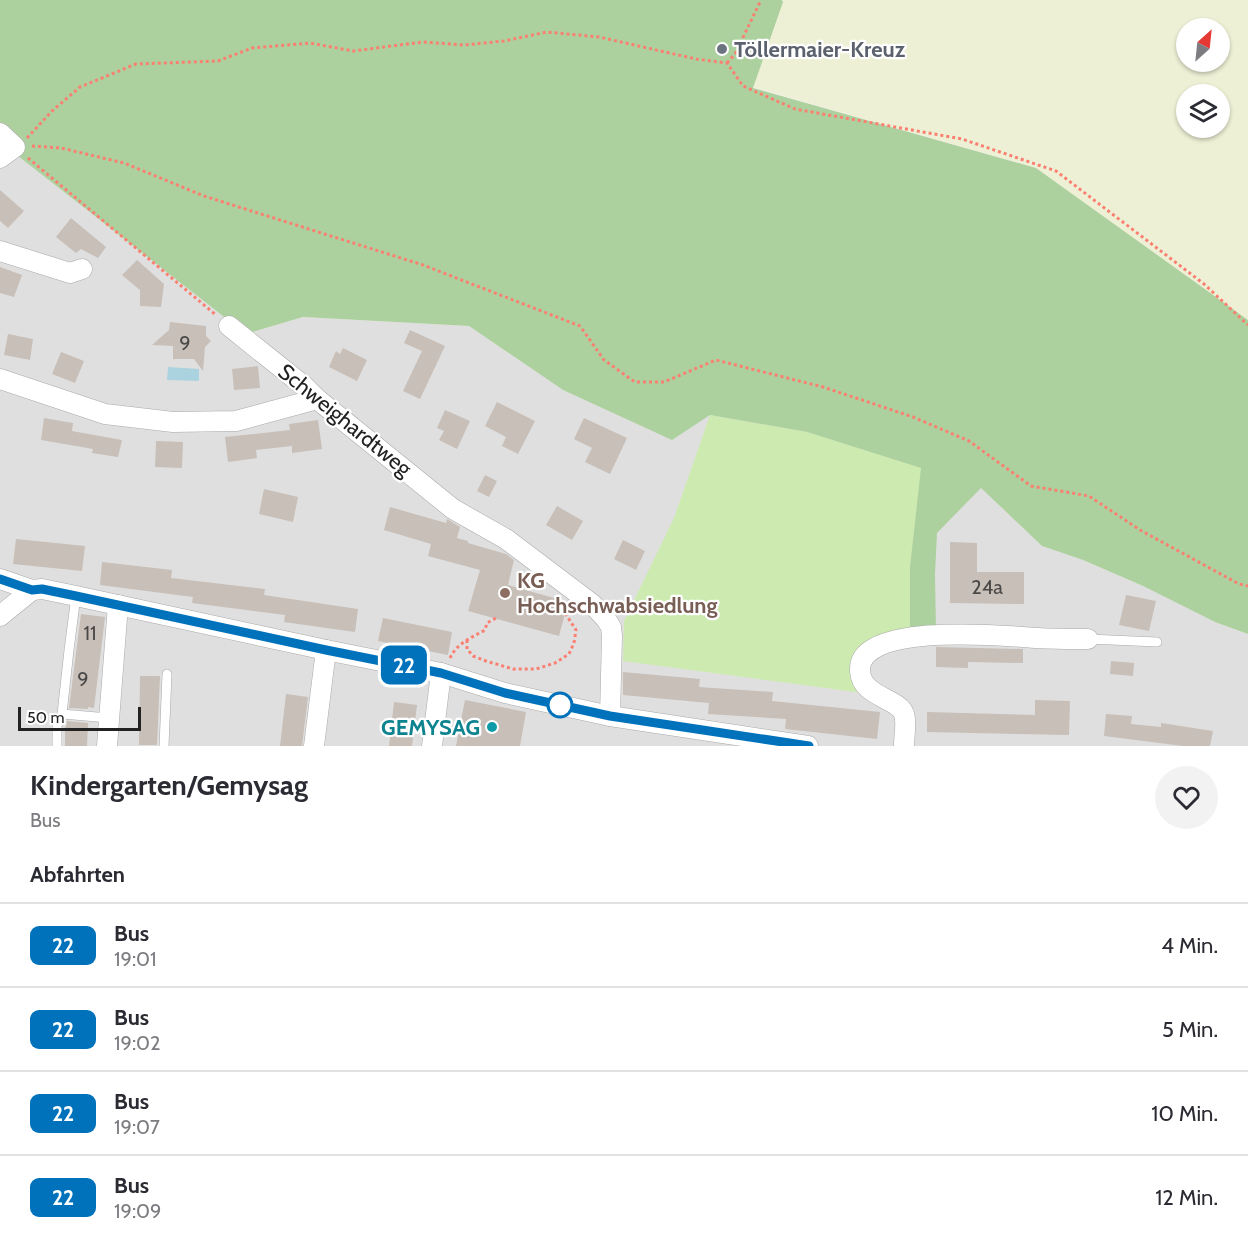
<!DOCTYPE html>
<html lang="de">
<head>
<meta charset="utf-8">
<style>
  :root { --surface:#fff; --page:#f2f2f3; --text:#2b2b33; --muted:#7c7c81; --line:#e1e1e2 }
  body { margin:0; font-family:Cabin,sans-serif; background:var(--page); color:var(--text); height:100vh; display:flex; flex-direction:column; font-size:22px; white-space:nowrap }
  * { box-sizing:border-box; margin:0 }
  p { font-size:20px; color:var(--muted) }
  .icon { flex:none; width:33px; height:33px; fill:none; stroke:currentColor; stroke-width:2; stroke-linecap:round; stroke-linejoin:round }
  .map { position:relative; height:746px; overflow:hidden }
  .sheet { display:flex; flex-direction:column; background:var(--surface); flex:1 }
  .sheet>* { flex:none }
  .badge { padding:0 12px; border-radius:9px; font-size:21px; line-height:39px }
  .needle { width:39px; rotate:27deg }
  .tools { position:absolute; left:1176px; top:18px; display:grid; gap:12px }
  .tools a { display:grid; place-items:center; width:54px; height:54px; border-radius:50%; background:var(--surface); box-shadow:0 2px 4px #0004; font-size:30px }
  .scale { position:absolute; left:18px; bottom:15px; width:123px; box-sizing:border-box; padding-left:6px; border:3px solid #222; border-top:0; font-size:16px; line-height:21px; white-space:nowrap; color:#222; -webkit-text-stroke:4px #fff; paint-order:stroke }
  .map>.badge { position:absolute; translate:-50% -50%; box-shadow:0 0 0 3px #fff }
  h2 { padding:0 30px; font-size:22px; line-height:54px }
  .round { display:grid; place-items:center; flex:none; width:63px; height:63px; border-radius:32px; background:var(--page) }
  .summary { display:flex; align-items:center; justify-content:space-between; height:102px; padding:0 30px }
  h1 { font-size:28px; font-weight:700; line-height:45px }
  ul { padding:0; list-style:none }
  li { display:flex; align-items:center; gap:18px; height:84px; padding:0 30px; border-top:2px solid var(--line) }
  li div { flex:1 }
  li b { display:block; font-size:22px }
  li em { font-style:normal }
  li .badge { min-width:66px; font-weight:700; text-align:center }
  .map>svg:first-child { display:block }
  .residential { fill:#e0dfdf }
  .farmland { fill:#eef0d5; fill-rule:evenodd }
  .grass { fill:#cdebb0 }
  .forest { fill:#add19e }
  .water { fill:#aad3df }
  .building { fill:#c7bfb8 }
  .lines { fill:none; stroke-linecap:round; stroke-linejoin:round }
  .lane-casing { stroke:#a9a9a9; stroke-width:10 }
  .street-casing { stroke:#a9a9a9; stroke-width:21 }
  .path { stroke:#fa8072; stroke-width:3; stroke-dasharray:3 3; stroke-linecap:butt }
  .lane { stroke:#fff; stroke-width:9 }
  .street { stroke:#fff; stroke-width:20 }
  .line-casing { stroke:#fff; stroke-width:14 }
  .line { stroke:#0072bc; stroke-width:9 }
  .worship-dot { fill:#6b7280; stroke:#fff; stroke-width:2 }
  .education-dot { fill:#8d6e63; stroke:#fff; stroke-width:2 }
  .stop-dot { fill:#fff; stroke:#0072bc; stroke-width:3 }
  .culture-dot { fill:#0f9aa8; stroke:#fff; stroke-width:2 }
  .labels { text-anchor:middle; dominant-baseline:central; stroke-width:4.5; stroke-linejoin:round; paint-order:stroke }
  .number-label { font-size:20px; fill:#4b4948 }
  .worship-label { font-size:22px; font-weight:bold; fill:#5b616d; stroke:#fff; text-anchor:start }
  .street-label { font-size:22px; fill:#222; stroke:#fff }
  .education-label { font-size:22px; font-weight:bold; fill:#785e54; stroke:#fff; text-anchor:start }
  .culture-label { font-size:22px; font-weight:bold; fill:#0d838f; stroke:#fff; text-anchor:end }
</style>
</head>
<body>
<div class="map">
<svg width="1248" height="746" viewBox="0 0 1248 746">
  <rect width="100%" height="100%" fill="#f2efe9"/>
  <polygon class="residential" points="0,142 246,334 303,317 469,326 563,390 672,439 710,415 807,432 981,488 1042,546 1083,560 1143,586 1215,622 1248,634 1248,746 0,746"/>
  <path class="farmland" d="M782,0H1248V320L1036,168L753,87L783,2ZM1186,28H1220V62H1186ZM1186,94H1220V128H1186Z"/>
  <polygon class="grass" points="710,415 807,432 922,468 910,567 910,632 868,648 863,693 623,661 624,621 674,518"/>
  <polygon class="forest" points="0,0 782,0 783,2 753,88 1036,168 1248,320 1248,634 1215,622 1143,586 1083,560 1042,546 981,488 937,533 935,574 936,631 910,632 910,567 921,468 807,432 710,415 672,440 563,390 469,326 303,317 246,334 0,142"/>
  <polygon class="water" points="168,367 199,369 199,381 167,380"/>
  <g class="building">
    <polygon points="0,190 24,211 8,228 0,221"/>
    <polygon points="71,218 106,247 98,258 81,249 76,253 56,237"/>
    <polygon points="137,260 164,284 161,307 140,306 140,290 122,275"/>
    <polygon points="0,267 22,275 14,297 0,293"/>
    <polygon points="170,322 206,326 206,336 211,341 205,347 203,371 194,359 173,359 173,346 152,345 169,330"/>
    <polygon points="410,330 445,346 420,399 403,391 422,351 404,343"/>
    <polygon points="8,334 33,339 30,360 4,355"/>
    <polygon points="343,348 367,360 357,381 329,367 336,351 340,354"/>
    <polygon points="61,352 84,361 75,383 52,374"/>
    <polygon points="258,366 260,388 234,390 232,369"/>
    <polygon points="497,402 535,421 518,454 502,446 506,437 485,426"/>
    <polygon points="445,410 470,421 457,449 439,440 444,431 437,428"/>
    <polygon points="44,418 73,423 72,431 122,440 118,457 92,453 93,449 41,440"/>
    <polygon points="584,418 627,438 610,474 585,462 592,448 574,439"/>
    <polygon points="318,420 322,449 292,453 292,446 256,450 257,458 228,462 225,437 290,430 289,424"/>
    <polygon points="156,441 183,442 182,468 155,467"/>
    <polygon points="485,475 497,481 489,497 477,491"/>
    <polygon points="264,489 298,497 293,522 259,514"/>
    <polygon points="557,506 583,521 572,540 546,525"/>
    <polygon points="390,507 446,523 447,519 460,527 457,538 468,541 468,543 506,554 514,560 508,585 568,602 559,636 468,611 480,570 428,556 431,544 384,530"/>
    <polygon points="16,539 85,546 82,571 13,564"/>
    <polygon points="623,540 645,551 636,570 614,559"/>
    <polygon points="950,542 977,543 977,572 1024,572 1024,604 950,603"/>
    <polygon points="102,562 172,570 171,578 265,589 264,595 358,609 355,632 284,622 285,615 192,603 193,597 100,585"/>
    <polygon points="1126,595 1156,601 1149,631 1119,625"/>
    <polygon points="81,614 105,617 94,708 88,707 88,709 69,708"/>
    <polygon points="383,618 452,632 448,655 378,641"/>
    <polygon points="936,647 1023,649 1023,663 968,662 968,668 936,667"/>
    <polygon points="1111,661 1134,663 1133,676 1110,674"/>
    <polygon points="623,672 700,679 699,687 773,692 772,701 880,712 877,739 785,729 786,719 708,714 709,703 623,695"/>
    <polygon points="140,676 160,676 157,745 139,745"/>
    <polygon points="286,694 308,697 302,746 280,746"/>
    <polygon points="465,700 526,712 520,746 456,746"/>
    <polygon points="1035,700 1070,701 1069,735 927,732 927,712 1035,715"/>
    <polygon points="394,702 417,705 412,746 389,746"/>
    <polygon points="1106,714 1132,716 1131,724 1161,727 1161,723 1213,731 1210,746 1183,746 1104,736"/>
    <polygon points="67,721 88,723 87,746 65,746 65,727 66,727"/>
  </g>
  <g class="lines">
    <defs>
      <g id="lane">
        <polyline points="1088,639 1157,642"/>
        <polyline points="62,714 109,718"/>
        <polyline points="57,746 57,726 62,714 69,650 76,596"/>
        <polyline points="164,746 167,674"/>
      </g>
      <g id="street">
        <polyline points="0,133 15,147 0,158"/>
        <polyline points="0,251 70,273 82,269"/>
        <polyline points="229,326 304,386 317,399 453,509 506,539 592,604 606,619 611,627 612,636 610,716"/>
        <polyline points="0,379 105,414 173,422 236,421 317,399"/>
        <polyline points="0,579 32,590 42,589 76,596 326,650 441,673 505,693 610,716 808,746"/>
        <polyline points="0,616 32,590"/>
        <polyline points="107,746 118,605"/>
        <polyline points="314,746 326,650"/>
        <polyline points="432,746 441,673"/>
        <path d="M904,746C904,736 907,723 904,714C899,698 861,697 860,671C857,621 1007,636 1037,638C1054,639 1071,639 1088,639"/>
      </g>
    </defs>
    <use href="#lane" class="lane-casing"/>
    <use href="#street" class="street-casing"/>
    <g class="path">
      <polyline points="727,63 735,54 761,0"/>
      <polyline points="27,138 52,111 80,87 136,64 218,61 252,48 310,43 353,51 423,42 464,45 504,41 547,32 599,37 696,59 727,63 743,86 795,109 962,139 1056,171 1204,284 1248,325"/>
      <polyline points="32,146 61,148 124,163 204,196 423,265 580,326 604,360 635,382 664,382 716,360 823,387 913,417 969,441 1031,486 1089,496 1140,530 1239,584 1248,586"/>
      <polyline points="28,158 216,315"/>
      <polyline points="467,640 467,649 473,656 486,661 513,669 536,669 555,663 569,654 574,643 576,630 565,613"/>
      <path d="M450,658C457,643 471,638 485,630L487,623L496,618"/>
    </g>
    <use href="#lane" class="lane"/>
    <use href="#street" class="street"/>
  </g>
  <g class="lines">
    <defs>
      <polyline id="line" points="0,579 32,590 42,589 76,596 326,650 441,673 505,693 610,716 809,746"/>
    </defs>
    <use href="#line" class="line-casing"/>
    <use href="#line" class="line"/>
  </g>
  <circle class="worship-dot" cx="722" cy="49" r="6"/>
  <circle class="education-dot" cx="505" cy="593" r="6"/>
  <circle class="stop-dot" cx="560" cy="705" r="12"/>
  <circle class="culture-dot" cx="492" cy="727" r="6"/>
  <g class="labels">
    <g class="number-label">
      <text x="185" y="343">9</text>
      <text x="987" y="587">24a</text>
      <text x="90" y="633">11</text>
      <text x="83" y="679">9</text>
    </g>
    <g class="worship-label">
      <text x="734" y="49">Töllermaier-Kreuz</text>
    </g>
    <g class="street-label">
      <text transform="translate(345 420) rotate(39)">Schweighardtweg</text>
    </g>
    <g class="education-label">
      <text x="517" y="580">KG<tspan x="517" dy="25">Hochschwabsiedlung</tspan></text>
    </g>
    <g class="culture-label">
      <text x="480" y="727">GEMYSAG</text>
    </g>
  </g>
</svg>
<div class="tools">
<a><svg class="needle" viewBox="-14 -14 28 28"><path d="M0-13l5 13h-10z" fill="#e53935"/><path d="M0 13l5-13h-10z" fill="#7c7c81"/></svg></a>
<a><svg class="icon" aria-label="layers" viewBox="0 0 24 24"><path d="M12 4l9 5-9 5-9-5zM3 14l9 5 9-5"/></svg></a>
</div>
<div class="scale">50 m</div>
<b class="badge" style="left:404px;top:665px;background:#0072bc;color:#fff">22</b>
</div>
<section class="sheet">
<div class="summary"><div><h1>Kindergarten/Gemysag</h1><p>Bus</p></div><a class="round"><svg class="icon" aria-label="heart" viewBox="0 0 24 24"><path d="M12 20l-8-8c-3-5 5-10 8-4 3-6 11-1 8 4z"/></svg></a></div>
<h2>Abfahrten</h2>
<ul>
<li><span class="badge" style="background:#0072bc;color:#fff">22</span><div><b>Bus</b><p>19:01</p></div><em>4 Min.</em></li>
<li><span class="badge" style="background:#0072bc;color:#fff">22</span><div><b>Bus</b><p>19:02</p></div><em>5 Min.</em></li>
<li><span class="badge" style="background:#0072bc;color:#fff">22</span><div><b>Bus</b><p>19:07</p></div><em>10 Min.</em></li>
<li><span class="badge" style="background:#0072bc;color:#fff">22</span><div><b>Bus</b><p>19:09</p></div><em>12 Min.</em></li>
</ul>
</section>
</body>
</html>
